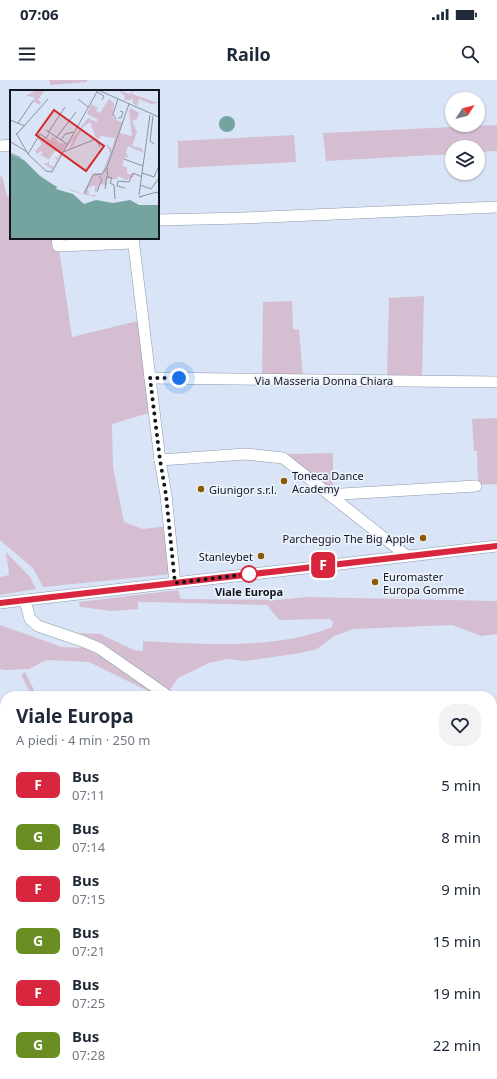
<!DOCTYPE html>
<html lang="it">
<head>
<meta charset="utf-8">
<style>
  :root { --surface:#fff; --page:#f2f2f3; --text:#1f2937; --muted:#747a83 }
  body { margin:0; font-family:"Noto Sans",sans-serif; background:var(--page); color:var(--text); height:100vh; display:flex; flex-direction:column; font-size:15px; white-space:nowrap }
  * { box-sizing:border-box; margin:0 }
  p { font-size:13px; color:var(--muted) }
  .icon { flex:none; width:22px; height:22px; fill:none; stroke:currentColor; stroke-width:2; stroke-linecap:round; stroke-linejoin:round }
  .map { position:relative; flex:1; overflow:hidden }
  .side { position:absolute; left:0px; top:611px; width:497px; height:388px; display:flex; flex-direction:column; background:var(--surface); border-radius:16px 16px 0 0; box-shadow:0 1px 3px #0004 }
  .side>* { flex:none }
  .badge { padding:0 8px; border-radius:6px; font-size:14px; line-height:26px }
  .needle { width:26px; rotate:54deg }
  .buttons { position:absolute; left:445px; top:12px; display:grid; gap:8px }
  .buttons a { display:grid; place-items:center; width:40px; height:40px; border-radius:50%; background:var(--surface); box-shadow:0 1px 3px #0004; font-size:20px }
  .you { position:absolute; width:20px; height:20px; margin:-10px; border:3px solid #fff; border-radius:50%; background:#1a73e8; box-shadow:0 0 0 6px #1a73e833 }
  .map>.badge { position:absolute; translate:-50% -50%; box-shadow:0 0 0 2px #fff }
  .round { display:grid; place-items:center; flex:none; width:42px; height:42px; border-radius:16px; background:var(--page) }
  .summary { display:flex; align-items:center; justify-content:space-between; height:68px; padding:0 16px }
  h1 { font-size:19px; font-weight:700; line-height:30px }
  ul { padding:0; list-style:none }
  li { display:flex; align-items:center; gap:12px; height:52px; padding:0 16px }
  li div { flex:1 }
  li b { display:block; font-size:15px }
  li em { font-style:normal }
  li .badge { min-width:44px; font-weight:700; text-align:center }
  .status { display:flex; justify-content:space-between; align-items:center; height:28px; padding:0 20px; background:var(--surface); direction:ltr }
  .status svg { height:11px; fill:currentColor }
  header { display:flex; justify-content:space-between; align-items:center; height:52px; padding:0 16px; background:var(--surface); font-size:18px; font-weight:700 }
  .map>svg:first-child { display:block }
  .green { fill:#d5bed2 }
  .water { fill:#75a3a0 }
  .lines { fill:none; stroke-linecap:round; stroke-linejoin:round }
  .minor-casing { stroke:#8e98aa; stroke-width:12 }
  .minor { stroke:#fff; stroke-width:11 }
  .line-casing { stroke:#fff; stroke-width:9 }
  .line { stroke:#d7263d; stroke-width:6 }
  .walk { stroke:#13161d; stroke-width:4; stroke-dasharray:0 7.2 }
  .poi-dot { fill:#8a5a00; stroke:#ebf1fd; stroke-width:1.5 }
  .stop-dot { fill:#fff; stroke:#d7263d; stroke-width:2 }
  .labels { text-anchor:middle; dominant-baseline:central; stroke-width:3.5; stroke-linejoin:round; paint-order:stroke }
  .street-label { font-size:11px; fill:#13161d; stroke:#ebf1fd }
  .poi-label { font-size:11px; fill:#13161d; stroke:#ebf1fd; text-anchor:start }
  .stop-label { font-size:11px; font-weight:bold; fill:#13161d; stroke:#ebf1fd }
  .inset-road { fill:none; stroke:#8a92a0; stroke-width:1 }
  .view { fill:#d62828; fill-opacity:0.15; stroke:#d62828; stroke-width:2 }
  .inset-edge { fill:none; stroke:#13161d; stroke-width:2 }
</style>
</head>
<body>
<div class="status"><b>07:06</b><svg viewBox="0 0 49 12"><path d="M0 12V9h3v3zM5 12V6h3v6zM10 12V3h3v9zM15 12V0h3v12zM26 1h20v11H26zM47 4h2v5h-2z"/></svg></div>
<header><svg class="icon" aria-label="menu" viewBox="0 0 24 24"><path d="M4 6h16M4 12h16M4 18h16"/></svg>Railo<svg class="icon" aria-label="search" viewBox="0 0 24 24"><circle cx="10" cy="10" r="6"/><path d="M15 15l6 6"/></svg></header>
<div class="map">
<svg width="497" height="999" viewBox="0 0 497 999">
  <rect width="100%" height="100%" fill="#d9e5f7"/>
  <g class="green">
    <polygon points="49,0 87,0 87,2 51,5"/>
    <polygon points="497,45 497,71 478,72 478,67 452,67 452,74 326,81 323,53"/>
    <polygon points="294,55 296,82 178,88 178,61"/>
    <polygon points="2,96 7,116 11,117 11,158 54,158 59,169 72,257 142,240 152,332 112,344 113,387 124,442 143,449 168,446 172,494 43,507 33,488 0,460 0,97"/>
    <polygon points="424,216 422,299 387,298 389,218"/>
    <polygon points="292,221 293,249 299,250 303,298 262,299 263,222"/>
    <polygon points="497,338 497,404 478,405 477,371 474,371 472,339"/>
    <polygon points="333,373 333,410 287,378 288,374"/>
    <polygon points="6,472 30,497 36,509 0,515 0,497 9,495"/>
    <path d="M178,510L181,519L276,520L307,517L497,521V554L481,556L452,545L354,549L334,556L317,569L300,573L245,581L227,579L209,583L178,598L169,611L100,563L79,553L100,554L134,570L143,571V561C203,564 276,570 332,547L333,541L329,539L279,540L267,525L146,522H138V529L112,531L80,527L79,522Z"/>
    <polygon points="0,545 62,567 84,568 100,576 158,616 89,582 46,580 29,589 5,590 0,589"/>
    <polygon points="25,592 37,616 32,616 21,595"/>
    <polygon points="185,994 208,994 206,999 180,999"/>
  </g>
  <circle class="water" cx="227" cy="44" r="8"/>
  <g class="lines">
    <defs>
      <g id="minor">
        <polyline points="0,66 11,65"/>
        <polyline points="158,140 243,138 497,127"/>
        <polyline points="57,158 58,166 134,163"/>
        <polyline points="133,158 160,380 166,415 175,503"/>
        <polyline points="150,298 497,302"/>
        <polyline points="160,380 246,374 283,378 407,476"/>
        <polyline points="334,417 342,414 476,406"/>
        <polyline points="25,520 30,539 38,546 82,561 99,568 168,616"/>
        <polyline points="0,523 497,466"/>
        <polyline points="492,813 497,816"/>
        <polyline points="492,902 497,896"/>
      </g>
    </defs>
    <use href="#minor" class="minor-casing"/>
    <use href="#minor" class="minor"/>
  </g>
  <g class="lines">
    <defs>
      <polyline id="line" points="0,523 497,466"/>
    </defs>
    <use href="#line" class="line-casing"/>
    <use href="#line" class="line"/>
    <polyline class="walk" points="179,298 150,298 160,380 166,415 175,503 249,494"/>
  </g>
  <g class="poi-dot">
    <circle cx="284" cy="401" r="4"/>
    <circle cx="201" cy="409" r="4"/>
    <circle cx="423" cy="458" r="4"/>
    <circle cx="261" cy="476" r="4"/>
    <circle cx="375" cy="502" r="4"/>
  </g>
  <circle class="stop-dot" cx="249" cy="494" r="8"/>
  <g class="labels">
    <g class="street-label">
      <text x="324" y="300">Via Masseria Donna Chiara</text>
    </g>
    <g class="poi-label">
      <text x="292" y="395">Toneca Dance<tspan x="292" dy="13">Academy</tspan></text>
      <text x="209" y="409">Giunigor s.r.l.</text>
      <text x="415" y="458" text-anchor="end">Parcheggio The Big Apple</text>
      <text x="253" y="476" text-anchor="end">Stanleybet</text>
      <text x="383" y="496">Euromaster<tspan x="383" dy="13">Europa Gomme</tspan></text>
    </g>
    <g class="stop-label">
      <text x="249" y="511">Viale Europa</text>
    </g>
  </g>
  <g transform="translate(10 10)">
    <rect width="149" height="149" fill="#d9e5f7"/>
    <path d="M26,0L34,1L28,10L31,12L30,15L23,11L25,7L16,6ZM108,0L120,4L123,0L122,4L149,13L141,14L129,9L127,16L123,13V8L121,10H114L115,6ZM99,9L104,13L103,25L107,28L103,26V28L113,33L110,43L122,46L119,21L121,18L129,23L127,29L122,31L127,42L122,56L131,58L134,63L118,56L116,63L119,68L115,67L112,76L117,77V84H125L123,87L116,90L108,86L107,89H97L96,99L95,95L90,94L85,103V95L78,98L79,105H86L85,107L65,102L52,96L76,105L74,102L83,83H92L100,63L96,53L102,59L105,48L90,46V49L86,48L80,32L73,37L62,57L59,58L65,48L57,56L78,28L87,32V29L77,24L81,14L88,18L86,21L90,23ZM43,46L49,53L57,54L43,79L39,82L42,79L33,73H38L39,70L31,65L26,67L33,63L31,61L27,64L25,61L32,54L28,49L35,47L41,50ZM45,61L51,62L48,68L44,66L47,70L44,77L39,75V69Z" fill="#d5bed2" fill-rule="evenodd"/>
    <path d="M0,64L14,70L30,86L47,97L46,99L63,104L74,114L86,110L103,113L120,110L129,115H149V149H0Z" fill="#75a3a0"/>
    <path class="inset-road" d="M88,0L149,27M87,2L94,6L92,10M68,9L78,17M143,26L140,51L144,54M108,28H111L113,22L110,21M106,29L103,24L108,9M0,30L15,36M8,33L23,11M36,40L57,54M6,43L18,64L36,81L42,82L88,0M38,43L55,17M7,44L38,9M46,48L66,22M51,50L55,44L64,42M1,52L17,62M53,62L86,49L90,57M0,63L11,68M18,64L30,44L36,48L39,44M114,69L133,76M97,78L98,87L102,88L100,93L104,95L105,109M132,83L144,87L149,76M130,95L141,99L149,88M115,98L107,96L108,91L119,92L123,83L132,87M95,99L97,86M87,102L92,89L89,86M74,104L83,85L92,84L97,77L119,14M129,105L140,25M133,106L129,107L147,102L149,105"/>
    <path class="view" d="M44,20L94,56L76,81L26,45Z"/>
    <rect width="149" height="149" class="inset-edge"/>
  </g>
</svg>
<div class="buttons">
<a><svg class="needle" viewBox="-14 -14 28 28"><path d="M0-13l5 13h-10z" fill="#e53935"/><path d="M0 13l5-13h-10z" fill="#747a83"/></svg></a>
<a><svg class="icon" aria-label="layers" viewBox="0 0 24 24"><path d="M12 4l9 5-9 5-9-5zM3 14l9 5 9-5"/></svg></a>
</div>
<div class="you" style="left:179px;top:298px"></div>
<b class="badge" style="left:323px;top:485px;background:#d7263d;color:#fff">F</b>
<section class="side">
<div class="summary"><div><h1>Viale Europa</h1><p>A piedi · 4 min · 250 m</p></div><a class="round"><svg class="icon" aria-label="heart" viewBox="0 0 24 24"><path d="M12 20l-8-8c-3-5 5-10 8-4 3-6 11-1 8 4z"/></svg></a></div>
<ul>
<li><span class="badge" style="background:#d7263d;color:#fff">F</span><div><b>Bus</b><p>07:11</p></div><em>5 min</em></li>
<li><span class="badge" style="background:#6b8e23;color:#fff">G</span><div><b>Bus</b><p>07:14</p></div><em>8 min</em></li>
<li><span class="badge" style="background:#d7263d;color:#fff">F</span><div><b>Bus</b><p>07:15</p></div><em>9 min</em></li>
<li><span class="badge" style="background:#6b8e23;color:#fff">G</span><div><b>Bus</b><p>07:21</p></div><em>15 min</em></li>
<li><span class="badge" style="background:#d7263d;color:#fff">F</span><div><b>Bus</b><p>07:25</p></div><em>19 min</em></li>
<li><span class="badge" style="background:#6b8e23;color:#fff">G</span><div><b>Bus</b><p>07:28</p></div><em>22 min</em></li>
</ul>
</section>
</div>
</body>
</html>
